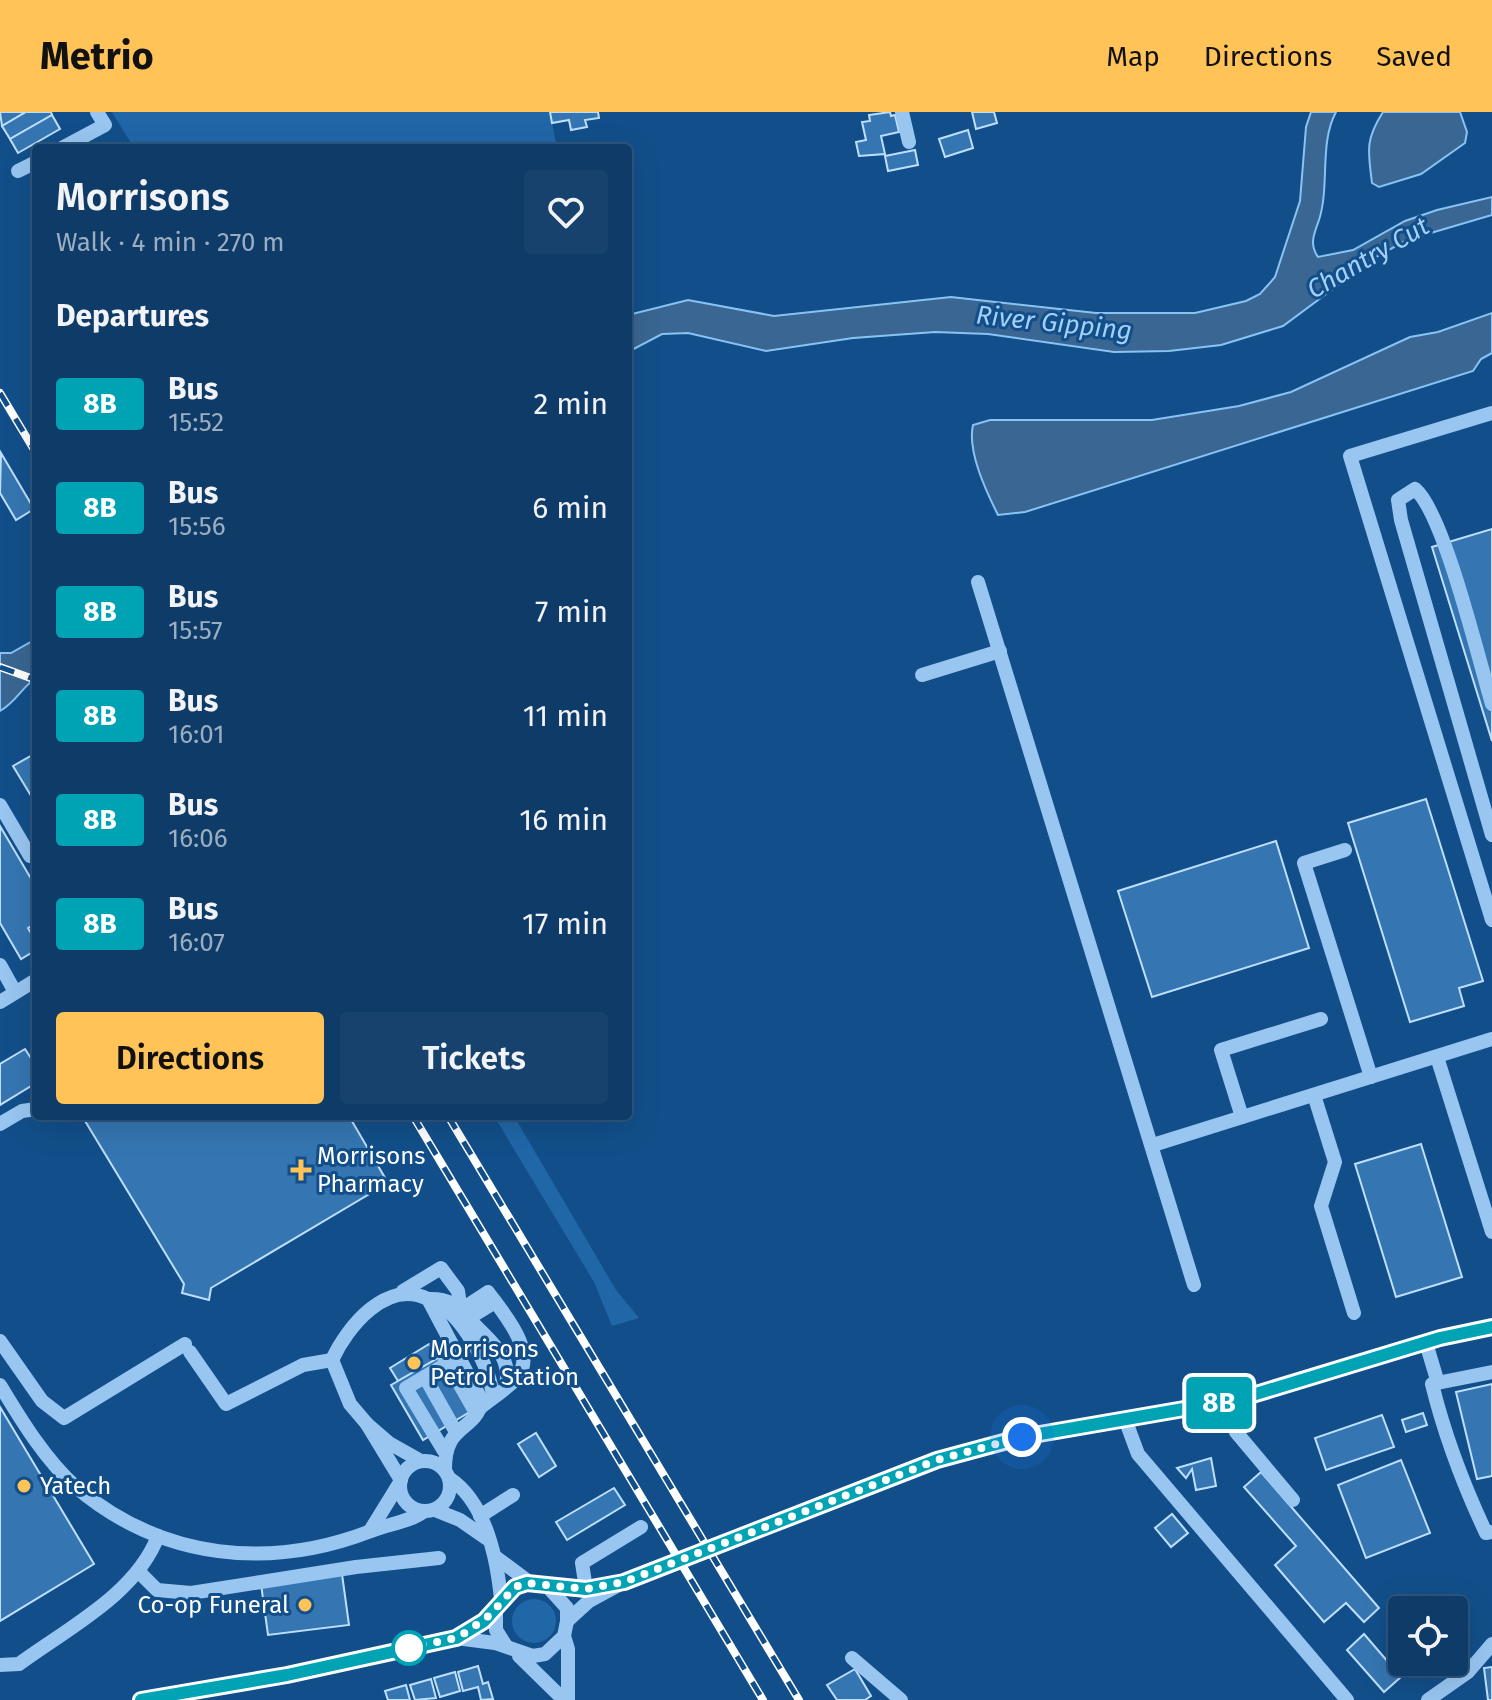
<!DOCTYPE html>
<html lang="en">
<head>
<meta charset="utf-8">
<style>
  :root { --surface:#0e3b68; --page:#17426e; --text:#f1f3f6; --muted:#9badc0; --line:#2e557c; --accent:#ffc357 }
  body { margin:0; font-family:"Fira Sans",sans-serif; background:var(--page); color:var(--text); height:100vh; display:flex; flex-direction:column; font-size:30px; white-space:nowrap }
  * { box-sizing:border-box; margin:0 }
  p { font-size:26px; color:var(--muted) }
  .icon { flex:none; width:44px; height:44px; fill:none; stroke:currentColor; stroke-width:2; stroke-linecap:round; stroke-linejoin:round }
  .map { position:relative; flex:1; overflow:hidden }
  .details { position:absolute; left:32px; top:32px; width:600px; height:976px; display:flex; flex-direction:column; background:var(--surface); border-radius:8px; box-shadow:0 8px 32px #0002,0 0 0 2px var(--line) }
  .details>* { flex:none }
  .badge { padding:0 16px; border-radius:6px; font-size:28px; line-height:52px }
  .tools { position:absolute; left:1388px; top:1484px; display:grid; gap:16px }
  .tools a { display:grid; place-items:center; width:80px; height:80px; border-radius:8px; background:var(--surface); box-shadow:0 8px 32px #0002,0 0 0 2px var(--line); font-size:40px }
  .you { position:absolute; width:40px; height:40px; margin:-20px; border:6px solid #fff; border-radius:50%; background:#1a73e8; box-shadow:0 0 0 12px #1a73e833 }
  .map>.badge { position:absolute; translate:-50% -50%; box-shadow:0 0 0 4px #fff }
  h2 { padding:0 24px; font-size:30px; line-height:72px }
  .round { display:grid; place-items:center; flex:none; width:84px; height:84px; border-radius:8px; background:var(--page) }
  .head { display:flex; align-items:center; justify-content:space-between; height:136px; padding:0 24px }
  h1 { font-size:38px; font-weight:600; line-height:60px }
  .cta { display:flex; gap:16px; margin-top:auto; padding:16px 24px }
  .cta a { flex:1; height:92px; border-radius:8px; background:var(--accent); color:#111; font-size:32px; font-weight:600; line-height:92px; text-align:center }
  .cta a+a { background:var(--page); color:var(--text) }
  ul { padding:0; list-style:none }
  li { display:flex; align-items:center; gap:24px; height:104px; padding:0 24px }
  li div { flex:1 }
  li b { display:block; font-size:30px }
  li em { font-style:normal }
  li .badge { min-width:88px; font-weight:700; text-align:center }
  header { display:flex; align-items:center; gap:48px; box-sizing:border-box; height:112px; padding:0 40px; background:var(--accent); color:#111 }
  header strong { font-size:38px }
  nav { display:flex; gap:44px; margin-inline-start:auto; font-size:28px }
  .map>svg:first-child { display:block }
  .green { fill:#2067a8 }
  .water { fill:#396692; stroke:#89c3f4; stroke-width:2 }
  .building { fill:#3576b2; stroke:#bedffc; stroke-width:2 }
  .lines { fill:none; stroke-linecap:round; stroke-linejoin:round }
  .minor { stroke:#98c6f1; stroke-width:14 }
  .rail-casing { stroke:#fff; stroke-width:8 }
  .rail { stroke:#124f8a; stroke-width:5; stroke-dasharray:15; stroke-linecap:butt }
  .line-casing { stroke:#fff; stroke-width:18 }
  .line { stroke:#00a3b4; stroke-width:12 }
  .walk { stroke:#fff; stroke-width:8; stroke-dasharray:0 14.4 }
  .poi-dot { fill:#ffc357; stroke:#124f8a; stroke-width:3 }
  .stop-dot { fill:#fff; stroke:#00a3b4; stroke-width:4 }
  .labels { text-anchor:middle; dominant-baseline:central; stroke-width:6; stroke-linejoin:round; paint-order:stroke }
  .poi-label { font-size:24px; fill:#fff; stroke:#124f8a; text-anchor:start }
  .water-label { font-size:26px; font-style:italic; fill:#a3d0f8; stroke:#124f8a }
</style>
</head>
<body>
<header>
<strong>Metrio</strong>
<nav><a>Map</a><a>Directions</a><a>Saved</a></nav>
</header>
<div class="map">
<svg width="1492" height="1588" viewBox="0 0 1492 1588">
  <rect width="100%" height="100%" fill="#124f8a"/>
  <g class="green">
    <polygon points="112,0 550,0 557,36 134,36"/>
    <polygon points="494,1004 514,1004 616,1178 639,1206 612,1214 594,1170"/>
    <circle cx="534" cy="1509" r="22"/>
  </g>
  <g class="water">
    <path d="M1311,0H1336C1319,31 1330,74 1319,108C1314,122 1309,132 1318,145L1353,138L1405,109L1437,98L1492,85V103L1407,128L1376,145L1283,214L1221,233L1169,239L1114,240L988,222L935,220L853,226L766,239L688,221L662,222L628,240V203L688,188L774,204L951,185L1096,201H1195L1246,189L1260,182L1275,165L1300,89L1306,15Z"/>
    <path d="M1383,0H1460L1467,20L1465,31L1421,62L1379,75L1372,71C1368,39 1365,28 1383,0Z"/>
    <path d="M1492,201V241L1481,247L1473,259L1025,400L998,403C986,379 967,339 973,313L990,308H1152L1239,294L1291,280L1410,225L1438,220Z"/>
    <path d="M36,527V566C20,577 17,589 0,599V541H11Z"/>
  </g>
  <g class="building">
    <polygon points="0,0 26,0 2,14"/>
    <polygon points="26,0 51,0 52,3 10,27 2,14"/>
    <polygon points="550,0 598,0 599,6 585,8 587,15 571,18 569,8 552,11"/>
    <polygon points="890,0 891,4 895,3 899,20 881,24 885,42 859,44 856,30 866,28 862,10 870,9 869,3"/>
    <polygon points="972,0 994,0 997,11 976,17"/>
    <polygon points="52,3 60,17 18,41 10,27"/>
    <polygon points="968,18 973,36 945,45 939,27"/>
    <polygon points="915,38 918,53 888,59 885,44"/>
    <polygon points="1,341 34,397 16,408 0,381"/>
    <polygon points="1492,417 1492,629 1432,435"/>
    <polygon points="36,641 36,692 13,654"/>
    <polygon points="1426,687 1483,869 1459,876 1464,894 1410,910 1348,711"/>
    <polygon points="0,714 36,775 36,811 28,816 36,830 36,838 21,847 0,811"/>
    <polygon points="1276,729 1309,836 1152,885 1118,779"/>
    <polygon points="25,937 36,954 36,971 0,993 0,952"/>
    <polygon points="82,1004 349,1004 388,1071 211,1176 209,1188 182,1181 184,1172"/>
    <polygon points="1421,1032 1462,1165 1396,1185 1355,1052"/>
    <polygon points="429,1232 438,1246 398,1269 390,1256"/>
    <polygon points="447,1241 478,1295 423,1328 391,1273"/>
    <polygon points="1492,1272 1492,1364 1477,1367 1456,1280"/>
    <polygon points="0,1295 94,1452 0,1509"/>
    <polygon points="1423,1301 1427,1313 1406,1320 1402,1308"/>
    <polygon points="1382,1303 1394,1335 1326,1358 1315,1326"/>
    <polygon points="536,1321 556,1354 539,1365 518,1332"/>
    <polygon points="1211,1346 1216,1374 1196,1378 1192,1357 1186,1366 1177,1356"/>
    <polygon points="1401,1348 1430,1421 1366,1446 1338,1373"/>
    <polygon points="1261,1360 1379,1496 1364,1510 1346,1491 1324,1510 1275,1453 1296,1434 1244,1375"/>
    <polygon points="614,1376 625,1393 567,1428 556,1410"/>
    <polygon points="1172,1402 1188,1421 1171,1435 1155,1416"/>
    <polygon points="342,1462 349,1513 268,1523 261,1472"/>
    <polygon points="1364,1522 1401,1565 1384,1580 1347,1538"/>
    <polygon points="478,1554 483,1572 488,1570 493,1587 481,1588 478,1575 463,1579 458,1560"/>
    <polygon points="1492,1555 1492,1588 1488,1588 1484,1556"/>
    <polygon points="855,1557 871,1584 865,1588 837,1588 827,1573"/>
    <polygon points="455,1560 460,1579 440,1585 434,1566"/>
    <polygon points="431,1567 436,1586 415,1588 410,1573"/>
    <polygon points="406,1573 410,1588 388,1588 385,1579"/>
  </g>
  <g class="lines">
    <g class="minor">
      <polyline points="902,0 909,30"/>
      <polyline points="62,36 105,13 97,0"/>
      <polyline points="18,59 36,50"/>
      <polyline points="1492,301 1350,344 1492,808"/>
      <polyline points="978,470 1194,1173"/>
      <polyline points="922,563 1000,539"/>
      <path d="M1492,592C1479,549 1444,401 1415,377L1398,388L1401,408L1492,723"/>
      <polyline points="0,693 30,744"/>
      <polyline points="1345,738 1304,751 1371,965"/>
      <polyline points="0,853 15,880"/>
      <polyline points="0,890 36,868"/>
      <polyline points="1437,945 1492,1120"/>
      <polyline points="1314,983 1335,1050 1321,1094 1354,1201"/>
      <polyline points="1242,1005 1221,938 1321,907"/>
      <polyline points="0,1012 22,999 36,997"/>
      <polyline points="1153,1033 1492,927"/>
      <polyline points="403,1179 441,1156 458,1179 460,1193"/>
      <path d="M428,1187C453,1186 458,1196 474,1212C492,1231 512,1244 506,1275"/>
      <path d="M432,1188C462,1202 490,1254 493,1285"/>
      <path d="M462,1197L488,1180C504,1202 540,1242 515,1268C505,1278 491,1287 480,1296"/>
      <polyline points="469,1206 495,1190"/>
      <polyline points="0,1229 42,1289 64,1306 185,1232"/>
      <polyline points="1426,1231 1438,1271"/>
      <polyline points="190,1240 226,1292 303,1253 332,1248 350,1292 367,1312"/>
      <path d="M332,1248C347,1215 387,1166 428,1187L482,1289C475,1321 444,1310 445,1359"/>
      <polyline points="447,1250 476,1301"/>
      <path d="M1492,1260L1432,1272C1445,1325 1463,1372 1486,1421L1492,1420"/>
      <polyline points="425,1265 456,1320"/>
      <path d="M0,1273C21,1308 46,1349 77,1376C163,1448 270,1458 371,1419C388,1412 409,1410 423,1400"/>
      <polyline points="1226,1290 1236,1320 1293,1388"/>
      <polyline points="1125,1307 1138,1342 1347,1588"/>
      <polyline points="444,1339 406,1276 443,1254 451,1233"/>
      <circle cx="425" cy="1374" r="25"/>
      <path d="M449,1366C486,1390 497,1447 501,1487"/>
      <polyline points="401,1368 367,1312 389,1331 421,1349"/>
      <polyline points="435,1398 460,1408 486,1426"/>
      <polyline points="480,1404 513,1383"/>
      <polyline points="370,1419 399,1372"/>
      <polyline points="497,1446 532,1472"/>
      <polyline points="139,1460 157,1478 191,1481 356,1455 439,1446"/>
      <polyline points="586,1477 582,1451 641,1415"/>
      <polyline points="496,1497 496,1518 506,1534"/>
      <polyline points="567,1509 589,1489 624,1470 937,1348 1022,1325 1236,1288 1440,1226 1492,1215"/>
      <polyline points="564,1524 568,1537 568,1588"/>
      <polyline points="456,1526 495,1531 533,1544 545,1542 564,1524 567,1509 567,1496 549,1476"/>
      <polyline points="519,1544 564,1588"/>
      <polyline points="852,1546 901,1588"/>
      <path d="M0,1553L19,1552C68,1516 136,1482 158,1424"/>
      <polyline points="141,1588 287,1563 456,1526 484,1509 515,1475 527,1471 586,1477 612,1472"/>
      <polyline points="1428,1588 1468,1560 1492,1532"/>
    </g>
    <defs>
      <g id="rail">
        <polyline points="0,281 36,341"/>
        <polyline points="0,555 36,568"/>
        <polyline points="413,1004 763,1588"/>
        <polyline points="448,1004 799,1588"/>
      </g>
    </defs>
    <use href="#rail" class="rail-casing"/>
    <use href="#rail" class="rail"/>
  </g>
  <g class="lines">
    <defs>
      <polyline id="line" points="141,1588 287,1563 456,1526 484,1509 515,1475 527,1471 586,1477 624,1470 937,1348 1022,1325 1236,1288 1440,1226 1492,1215"/>
    </defs>
    <use href="#line" class="line-casing"/>
    <use href="#line" class="line"/>
    <polyline class="walk" points="409,1536 456,1526 468,1519 490,1503 515,1475 527,1471 586,1477 624,1470 937,1348 1022,1325"/>
  </g>
  <g class="poi-dot">
    <path d="M297 1046h8v8h8v8h-8v8h-8v-8h-8v-8h8z"/>
    <circle cx="414" cy="1251" r="8"/>
    <circle cx="24" cy="1374" r="8"/>
    <circle cx="305" cy="1493" r="8"/>
  </g>
  <circle class="stop-dot" cx="409" cy="1536" r="16"/>
  <g class="labels">
    <g class="poi-label">
      <text x="317" y="1044">Morrisons<tspan x="317" dy="28">Pharmacy</tspan></text>
      <text x="430" y="1237">Morrisons<tspan x="430" dy="28">Petrol Station</tspan></text>
      <text x="40" y="1374">Yatech</text>
      <text x="289" y="1493" text-anchor="end">Co-op Funeral</text>
    </g>
    <g class="water-label">
      <text transform="translate(1368 146) rotate(-30)">Chantry Cut</text>
      <text transform="translate(1054 211) rotate(6)">River Gipping</text>
    </g>
  </g>
</svg>
<div class="tools">
<a><svg class="icon" aria-label="locate" viewBox="0 0 24 24"><circle cx="12" cy="12" r="6"/><path d="M12 2v4M12 18v4M2 12h4M18 12h4"/></svg></a>
</div>
<div class="you" style="left:1022px;top:1325px"></div>
<b class="badge" style="left:1219px;top:1291px;background:#00a3b4;color:#fff">8B</b>
<section class="details">
<div class="head"><div><h1>Morrisons</h1><p>Walk · 4 min · 270 m</p></div><a class="round"><svg class="icon" aria-label="heart" viewBox="0 0 24 24"><path d="M12 20l-8-8c-3-5 5-10 8-4 3-6 11-1 8 4z"/></svg></a></div>
<h2>Departures</h2>
<ul>
<li><span class="badge" style="background:#00a3b4;color:#fff">8B</span><div><b>Bus</b><p>15:52</p></div><em>2 min</em></li>
<li><span class="badge" style="background:#00a3b4;color:#fff">8B</span><div><b>Bus</b><p>15:56</p></div><em>6 min</em></li>
<li><span class="badge" style="background:#00a3b4;color:#fff">8B</span><div><b>Bus</b><p>15:57</p></div><em>7 min</em></li>
<li><span class="badge" style="background:#00a3b4;color:#fff">8B</span><div><b>Bus</b><p>16:01</p></div><em>11 min</em></li>
<li><span class="badge" style="background:#00a3b4;color:#fff">8B</span><div><b>Bus</b><p>16:06</p></div><em>16 min</em></li>
<li><span class="badge" style="background:#00a3b4;color:#fff">8B</span><div><b>Bus</b><p>16:07</p></div><em>17 min</em></li>
</ul>
<div class="cta"><a>Directions</a><a>Tickets</a></div>
</section>
</div>
</body>
</html>
